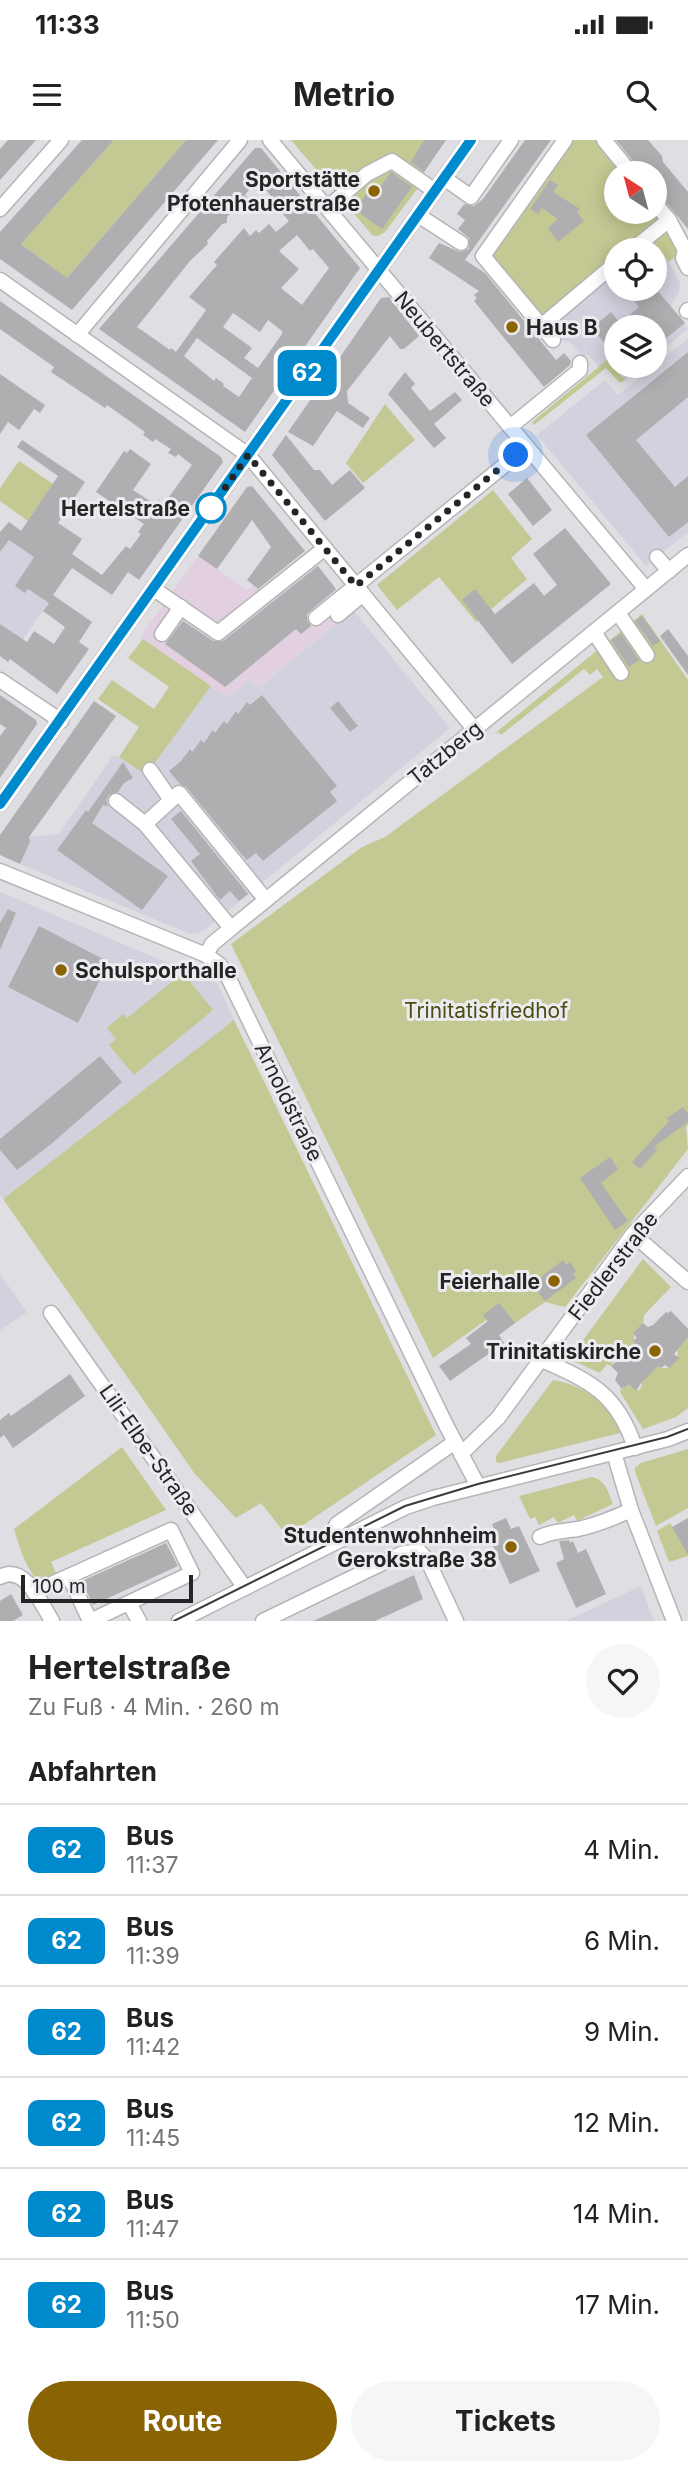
<!DOCTYPE html>
<html lang="de">
<head>
<meta charset="utf-8">
<style>
  :root { --surface:#fff; --page:#f6f6f6; --text:#222; --muted:#767676; --line:#e0e0e0; --accent:#8a6302 }
  body { margin:0; font-family:Inter,sans-serif; background:var(--page); color:var(--text); height:100vh; display:flex; flex-direction:column; font-size:26px; white-space:nowrap }
  * { box-sizing:border-box; margin:0 }
  p { font-size:23px; color:var(--muted) }
  .icon { flex:none; width:38px; height:38px; fill:none; stroke:currentColor; stroke-width:2; stroke-linecap:round; stroke-linejoin:round }
  .map { position:relative; height:1481px; overflow:hidden }
  .panel { display:flex; flex-direction:column; background:var(--surface); flex:1 }
  .panel>* { flex:none }
  .badge { padding:0 14px; border-radius:10px; font-size:24px; line-height:46px }
  .needle { width:46px; rotate:324deg }
  .fabs { position:absolute; left:604px; top:21px; display:grid; gap:14px }
  .fabs a { display:grid; place-items:center; width:63px; height:63px; border-radius:50%; background:var(--surface); box-shadow:0 4px 18px #0003; font-size:35px }
  .scale { position:absolute; left:21px; bottom:18px; width:172px; box-sizing:border-box; padding-left:7px; border:4px solid #252526; border-top:0; font-size:19px; line-height:24px; white-space:nowrap; color:#252526; -webkit-text-stroke:5px #ececf0; paint-order:stroke }
  .you { position:absolute; width:35px; height:35px; margin:-18px; border:5px solid #fff; border-radius:50%; background:#1a73e8; box-shadow:0 0 0 10px #1a73e833 }
  .map>.badge { position:absolute; translate:-50% -50%; box-shadow:0 0 0 4px #fff }
  h2 { padding:0 28px; font-size:26px; line-height:63px }
  .round { display:grid; place-items:center; flex:none; width:74px; height:74px; border-radius:37px; background:var(--page) }
  .overview { display:flex; align-items:center; justify-content:space-between; height:119px; padding:0 28px }
  h1 { font-size:33px; font-weight:700; line-height:52px }
  .action { display:flex; gap:14px; margin-top:auto; padding:14px 28px }
  .action a { flex:1; height:80px; border-radius:42px; background:var(--accent); color:#fff; font-size:28px; font-weight:700; line-height:80px; text-align:center }
  .action a+a { background:var(--page); color:var(--text) }
  ul { padding:0; list-style:none }
  li { display:flex; align-items:center; gap:21px; height:91px; padding:0 28px; border-top:2px solid var(--line) }
  li div { flex:1 }
  li b { display:block; font-size:26px }
  li em { font-style:normal }
  li .badge { min-width:77px; font-weight:700; text-align:center }
  .status { display:flex; justify-content:space-between; align-items:center; height:49px; padding:0 35px; background:var(--surface); direction:ltr }
  .status svg { height:19px; fill:currentColor }
  header { display:flex; justify-content:space-between; align-items:center; height:91px; padding:0 28px; background:var(--surface); font-size:32px; font-weight:700 }
  .map>svg:first-child { display:block }
  .commercial { fill:#e2cfdf }
  .built { fill:#d1d2dd }
  .green { fill:#c4c893 }
  .building { fill:#afafb2; fill-rule:evenodd }
  .lines { fill:none; stroke-linecap:round; stroke-linejoin:round }
  .minor-casing { stroke:#b5b5b8; stroke-width:17 }
  .minor { stroke:#fff; stroke-width:14 }
  .tram { stroke:#3a3a3b; stroke-width:2 }
  .line-casing { stroke:#fff; stroke-width:16 }
  .line { stroke:#008ace; stroke-width:10 }
  .walk { stroke:#252526; stroke-width:7; stroke-dasharray:0 12.6 }
  .poi-dot { fill:#8a6302; stroke:#ececf0; stroke-width:2.5 }
  .stop-dot { fill:#fff; stroke:#008ace; stroke-width:3.5 }
  .labels { text-anchor:middle; dominant-baseline:central; stroke-width:6; stroke-linejoin:round; paint-order:stroke }
  .poi-label { font-size:21px; font-weight:bold; fill:#252526; stroke:#ececf0; text-anchor:end }
  .street-label { font-size:21px; fill:#252526; stroke:#ececf0 }
  .stop-label { font-size:21px; font-weight:bold; fill:#252526; stroke:#ececf0; text-anchor:end }
  .park-label { font-size:21px; fill:#4b4d13; stroke:#ececf0 }
</style>
</head>
<body>
<div class="status"><b>11:33</b><svg viewBox="0 0 49 12"><path d="M0 12V9h3v3zM5 12V6h3v6zM10 12V3h3v9zM15 12V0h3v12zM26 1h20v11H26zM47 4h2v5h-2z"/></svg></div>
<header><svg class="icon" aria-label="menu" viewBox="0 0 24 24"><path d="M4 6h16M4 12h16M4 18h16"/></svg>Metrio<svg class="icon" aria-label="search" viewBox="0 0 24 24"><circle cx="10" cy="10" r="6"/><path d="M15 15l6 6"/></svg></header>
<div class="map">
<svg width="688" height="1481" viewBox="0 0 688 1481">
  <rect width="100%" height="100%" fill="#dfdfe3"/>
  <polygon class="commercial" points="306,412 353,470 257,548 250,539 227,557 140,497 198,416 247,450 254,445 260,450"/>
  <g class="built">
    <polygon points="650,97 669,122 680,143 679,152 671,166 688,189 655,216 654,187 616,187 616,226 642,226 625,240 608,221 599,227 589,215 582,216 571,203 554,197 545,185 616,125 616,149 654,149 654,110 634,110"/>
    <polygon points="688,199 688,392 646,426 537,295 605,240 618,255"/>
    <polygon points="9,382 52,412 34,436 56,451 8,522 0,516 0,392"/>
    <polygon points="353,470 450,588 205,790 197,794 188,793 20,724 30,703 29,697 59,694 114,614 146,635 211,546 227,557 250,539 258,548"/>
    <polygon points="0,752 218,844 234,880 3,1059 0,1055"/>
    <polygon points="0,1134 27,1172 0,1190"/>
    <polygon points="641,1446 654,1481 566,1481"/>
  </g>
  <g class="green">
    <polygon points="114,0 186,0 67,138 21,104"/>
    <polygon points="291,0 446,0 421,36 420,45 385,92 378,96 373,96"/>
    <polygon points="569,0 599,0 626,33 616,33 616,72 654,72 667,84 679,113 669,122 649,98 634,110 616,110 616,125 545,185 488,117"/>
    <polygon points="607,220 625,240 620,243 606,228 534,285 532,282"/>
    <polygon points="385,264 415,300 363,343 346,323"/>
    <polygon points="19,321 53,344 28,381 0,361 0,348"/>
    <polygon points="493,350 532,399 511,418 527,439 476,482 439,437 397,470 377,445"/>
    <polygon points="642,474 688,540 688,985 686,987 688,1009 565,1167 545,1162 498,1195 486,1180 433,1218 231,804 362,707 385,697 603,537 597,529 590,535 584,529 501,595 498,592 494,594"/>
    <polygon points="143,499 211,546 146,635 119,617 139,587 98,559 112,540 154,569 169,547 128,518"/>
    <polygon points="183,833 213,870 134,935 109,905 116,899 107,888 123,874 127,878"/>
    <polygon points="234,880 436,1295 287,1396 261,1363 236,1378 195,1334 3,1059"/>
    <polygon points="643,1119 671,1147 644,1175 643,1183 634,1193 634,1202 638,1205 621,1223 614,1220 611,1226 607,1224 600,1233 569,1219"/>
    <polygon points="688,1197 688,1268 676,1277 643,1289 620,1252 621,1248 627,1247 630,1243 636,1250 640,1250 642,1244 639,1241 657,1223 660,1228 669,1228 678,1217 677,1209"/>
    <path d="M553,1240C584,1245 608,1263 620,1293L499,1323L496,1322V1316Z"/>
    <polygon points="122,1307 166,1370 51,1422 57,1435 37,1443 23,1417 14,1389"/>
    <polygon points="688,1309 688,1368 656,1386 635,1332 635,1328 641,1323"/>
    <path d="M592,1337C606,1340 608,1352 613,1364L577,1381L574,1375L558,1383L554,1377L539,1385L535,1377L530,1379L519,1356Z"/>
    <polygon points="670,1383 681,1402 688,1399 688,1416 669,1422 657,1391"/>
  </g>
  <g class="building">
    <polygon points="8,0 36,0 0,40 0,9"/>
    <polygon points="82,0 114,0 21,104 67,138 186,0 218,0 72,170 0,119 0,92"/>
    <polygon points="424,0 446,0 424,32 411,22"/>
    <polygon points="525,0 551,0 465,120 485,133 556,220 564,213 571,221 570,225 544,247 474,161 477,158 474,155 479,151 429,118 439,103 460,112 469,109 469,98 458,89 465,80 457,74 464,64 474,66 483,59"/>
    <polygon points="616,0 648,0 662,16 663,22 688,52 688,89 661,56 654,53 654,33 640,33 638,27"/>
    <path d="M255,8H261L360,128L245,292L99,189ZM257,40L285,72L283,74L289,81L276,92L269,84L259,93L256,90L250,96L244,88L214,122L217,125L189,157L206,170L176,212L171,208L170,210L137,187L190,121L208,104L207,101L222,84L227,83V77L239,63L242,65L248,58L245,55ZM297,95L310,111L313,109L329,128L302,165L281,148L299,129L279,111ZM233,173L260,192L268,180L282,191V194L258,228L244,218L252,208L223,187ZM197,198L252,238L239,257L223,246L224,244L216,238L214,241L184,216Z"/>
    <polygon points="391,32 412,47 382,89 355,70 369,50 375,54"/>
    <polygon points="550,40 558,45 553,52 580,69 577,72 584,81 558,102 548,88 558,79 542,68 538,74 530,69"/>
    <polygon points="639,149 656,149 685,183 654,208 654,187 616,187 616,217 592,188 611,172 620,183 639,167 630,156"/>
    <polygon points="389,157 419,196 404,209 400,209 390,196 347,251 348,263 370,278 363,288 337,271 313,306 288,292 381,158"/>
    <polygon points="0,161 221,317 223,322 139,440 128,432 112,455 72,428 53,455 92,482 79,502 89,509 57,554 10,519 8,522 0,516 0,484 27,502 34,491 54,504 65,487 43,471 49,463 28,449 25,453 15,446 34,417 9,400 0,412 0,392 9,382 21,391 58,336 17,307 22,300 85,342 58,383 82,399 72,414 102,435 126,406 130,409 141,394 138,392 144,384 96,352 124,311 127,313 130,309 151,324 133,350 156,365 159,360 164,364 192,325 178,314 176,317 168,313 171,309 155,299 153,302 143,295 145,292 107,265 105,268 51,232 54,227 0,189"/>
    <polygon points="688,212 688,257 636,300 675,347 688,336 688,382 669,397 586,295"/>
    <polygon points="405,232 415,244 411,248 430,271 455,252 462,260 434,284 446,298 434,308 388,254"/>
    <polygon points="0,234 45,265 40,273 34,269 19,290 8,282 0,294"/>
    <polygon points="286,295 314,330 320,330 332,345 350,330 365,348 325,381 272,315"/>
    <polygon points="527,338 552,370 533,386 508,354"/>
    <polygon points="252,346 305,411 258,449 247,440 271,407 252,380 217,429 198,416 247,347"/>
    <polygon points="565,388 611,444 512,524 462,460 475,449 495,474 534,443 544,456 557,445 533,414"/>
    <polygon points="318,426 336,449 307,474 307,480 311,486 301,494 296,489 225,547 165,504 183,481 213,501 223,501"/>
    <polygon points="642,476 660,501 653,506 635,481"/>
    <polygon points="668,489 688,516 688,535 660,496"/>
    <polygon points="621,494 639,520 629,527 611,500"/>
    <polygon points="0,555 36,580 37,584 0,638 0,596 6,588 0,584"/>
    <polygon points="262,555 337,646 330,652 337,661 263,721 256,713 247,720 242,715 186,647 180,644 169,631 181,621 190,609 192,612 201,600 204,603 213,590 215,593 224,581 227,584 236,571 238,574 247,562 250,565"/>
    <polygon points="94,561 116,576 29,697 30,702 20,724 0,715 0,695"/>
    <polygon points="338,561 358,586 350,592 330,568"/>
    <polygon points="123,622 133,638 124,643 118,652 109,655 106,660 108,666 103,665 92,683 168,736 142,770 57,710 86,670 88,672"/>
    <polygon points="181,671 248,754 239,761 230,751 220,760 199,732 191,721 200,714 171,679"/>
    <polygon points="8,769 16,773 0,810 0,783"/>
    <polygon points="39,786 109,822 78,883 8,847"/>
    <polygon points="100,916 122,942 50,1005 17,1030 0,1010 0,999"/>
    <polygon points="683,967 688,974 688,982 654,1007 657,1010 640,1029 632,1022 669,981 667,978"/>
    <polygon points="610,1017 618,1029 601,1043 628,1081 615,1090 580,1038"/>
    <polygon points="563,1120 566,1125 570,1122 576,1131 573,1134 576,1138 545,1161 532,1144"/>
    <polygon points="499,1163 515,1183 499,1195 504,1203 450,1241 439,1226 471,1204 466,1198 488,1181 483,1175"/>
    <polygon points="671,1171 688,1189 688,1197 674,1214 680,1218 669,1228 665,1225 661,1228 658,1226 641,1243 636,1251 629,1244 626,1247 621,1248 615,1240 618,1233 611,1226 637,1205 633,1201 637,1198 633,1193 643,1183 648,1187 653,1185 666,1172 668,1173"/>
    <polygon points="70,1234 85,1256 13,1308 4,1295 0,1298 0,1280 9,1273 11,1276"/>
    <polygon points="506,1378 511,1389 519,1386 540,1431 510,1444 490,1399 497,1396 492,1384"/>
    <polygon points="688,1378 688,1415 672,1387"/>
    <polygon points="569,1400 570,1403 573,1401 578,1413 586,1409 606,1454 576,1468 556,1423 564,1419 559,1401"/>
    <polygon points="166,1403 178,1426 93,1465 82,1441"/>
    <polygon points="414,1435 423,1459 375,1481 313,1481"/>
    <polygon points="11,1454 23,1475 13,1481 0,1481 0,1461"/>
  </g>
  <g class="lines">
    <defs>
      <g id="minor">
        <polyline points="270,0 646,449"/>
        <polyline points="604,0 631,33"/>
        <polyline points="444,38 471,57 511,0"/>
        <polyline points="654,62 669,80 685,110 683,118 688,128"/>
        <polyline points="327,68 367,34 392,21 435,51"/>
        <polyline points="0,69 61,0"/>
        <polyline points="418,75 461,103"/>
        <polyline points="632,110 669,80"/>
        <polyline points="0,140 248,315 475,590"/>
        <polyline points="687,171 688,170"/>
        <polyline points="540,187 616,123"/>
        <polyline points="77,195 240,0"/>
        <polyline points="553,200 483,116 565,0"/>
        <polyline points="510,287 580,230 580,223"/>
        <polyline points="657,417 669,431"/>
        <polyline points="154,449 218,493 325,408"/>
        <polyline points="618,473 647,515"/>
        <polyline points="338,475 363,454"/>
        <polyline points="316,478 527,307"/>
        <polyline points="594,492 621,533"/>
        <polyline points="162,494 181,467"/>
        <polyline points="0,540 61,581"/>
        <polyline points="150,630 171,660"/>
        <polyline points="116,661 145,684 231,788"/>
        <polyline points="0,664 471,0"/>
        <polyline points="145,684 179,653 266,760"/>
        <polyline points="0,731 206,815 220,825 229,839 446,1285 478,1346"/>
        <polyline points="206,815 212,804 688,415"/>
        <polyline points="633,1094 688,1142"/>
        <polyline points="51,1173 245,1448"/>
        <path d="M542,1220C590,1241 618,1254 635,1308"/>
        <polyline points="614,1313 631,1370 674,1481"/>
        <polyline points="461,1314 498,1278 633,1094 688,1036"/>
        <path d="M540,1397C553,1391 564,1391 578,1389C596,1385 614,1378 631,1370"/>
        <polyline points="324,1407 337,1384 455,1302"/>
        <path d="M0,1437C25,1423 42,1465 52,1481"/>
        <polyline points="34,1452 171,1390 192,1433 90,1481 69,1436"/>
        <polyline points="129,1463 139,1481"/>
        <polyline points="179,1481 406,1367 433,1358 668,1299 688,1291"/>
        <polyline points="263,1481 401,1414 419,1411 428,1421 456,1481"/>
      </g>
    </defs>
    <use href="#minor" class="minor-casing"/>
    <use href="#minor" class="minor"/>
    <polyline class="tram" points="174,1481 405,1366 478,1344 667,1297 688,1289"/>
  </g>
  <g class="lines">
    <defs>
      <polyline id="line" points="0,664 471,0"/>
    </defs>
    <use href="#line" class="line-casing"/>
    <use href="#line" class="line"/>
    <polyline class="walk" points="211,368 248,315 356,446 516,315"/>
  </g>
  <g class="poi-dot">
    <circle cx="374" cy="51" r="7"/>
    <circle cx="512" cy="187" r="7"/>
    <circle cx="61" cy="830" r="7"/>
    <circle cx="554" cy="1141" r="7"/>
    <circle cx="655" cy="1211" r="7"/>
    <circle cx="511" cy="1407" r="7"/>
  </g>
  <circle class="stop-dot" cx="211" cy="368" r="14"/>
  <g class="labels">
    <g class="poi-label">
      <text x="360" y="39">Sportstätte<tspan x="360" dy="24">Pfotenhauerstraße</tspan></text>
      <text x="526" y="187" text-anchor="start">Haus B</text>
      <text x="75" y="830" text-anchor="start">Schulsporthalle</text>
      <text x="540" y="1141">Feierhalle</text>
      <text x="641" y="1211">Trinitatiskirche</text>
      <text x="497" y="1395">Studentenwohnheim<tspan x="497" dy="24">Gerokstraße 38</tspan></text>
    </g>
    <g class="street-label">
      <text transform="translate(445 209) rotate(50)">Neubertstraße</text>
      <text transform="translate(445 613) rotate(-39)">Tatzberg</text>
      <text transform="translate(289 962) rotate(64)">Arnoldstraße</text>
      <text transform="translate(613 1126) rotate(-52)">Fiedlerstraße</text>
      <text transform="translate(149 1310) rotate(55)">Lili-Elbe-Straße</text>
    </g>
    <g class="stop-label">
      <text x="190" y="368">Hertelstraße</text>
    </g>
    <g class="park-label">
      <text x="486" y="870">Trinitatisfriedhof</text>
    </g>
  </g>
</svg>
<div class="fabs">
<a><svg class="needle" viewBox="-14 -14 28 28"><path d="M0-13l5 13h-10z" fill="#e53935"/><path d="M0 13l5-13h-10z" fill="#767676"/></svg></a>
<a><svg class="icon" aria-label="locate" viewBox="0 0 24 24"><circle cx="12" cy="12" r="6"/><path d="M12 2v4M12 18v4M2 12h4M18 12h4"/></svg></a>
<a><svg class="icon" aria-label="layers" viewBox="0 0 24 24"><path d="M12 4l9 5-9 5-9-5zM3 14l9 5 9-5"/></svg></a>
</div>
<div class="scale">100 m</div>
<div class="you" style="left:516px;top:315px"></div>
<b class="badge" style="left:307px;top:233px;background:#008ace;color:#fff">62</b>
</div>
<section class="panel">
<div class="overview"><div><h1>Hertelstraße</h1><p>Zu Fuß · 4 Min. · 260 m</p></div><a class="round"><svg class="icon" aria-label="heart" viewBox="0 0 24 24"><path d="M12 20l-8-8c-3-5 5-10 8-4 3-6 11-1 8 4z"/></svg></a></div>
<h2>Abfahrten</h2>
<ul>
<li><span class="badge" style="background:#008ace;color:#fff">62</span><div><b>Bus</b><p>11:37</p></div><em>4 Min.</em></li>
<li><span class="badge" style="background:#008ace;color:#fff">62</span><div><b>Bus</b><p>11:39</p></div><em>6 Min.</em></li>
<li><span class="badge" style="background:#008ace;color:#fff">62</span><div><b>Bus</b><p>11:42</p></div><em>9 Min.</em></li>
<li><span class="badge" style="background:#008ace;color:#fff">62</span><div><b>Bus</b><p>11:45</p></div><em>12 Min.</em></li>
<li><span class="badge" style="background:#008ace;color:#fff">62</span><div><b>Bus</b><p>11:47</p></div><em>14 Min.</em></li>
<li><span class="badge" style="background:#008ace;color:#fff">62</span><div><b>Bus</b><p>11:50</p></div><em>17 Min.</em></li>
</ul>
<div class="action"><a>Route</a><a>Tickets</a></div>
</section>
</body>
</html>
